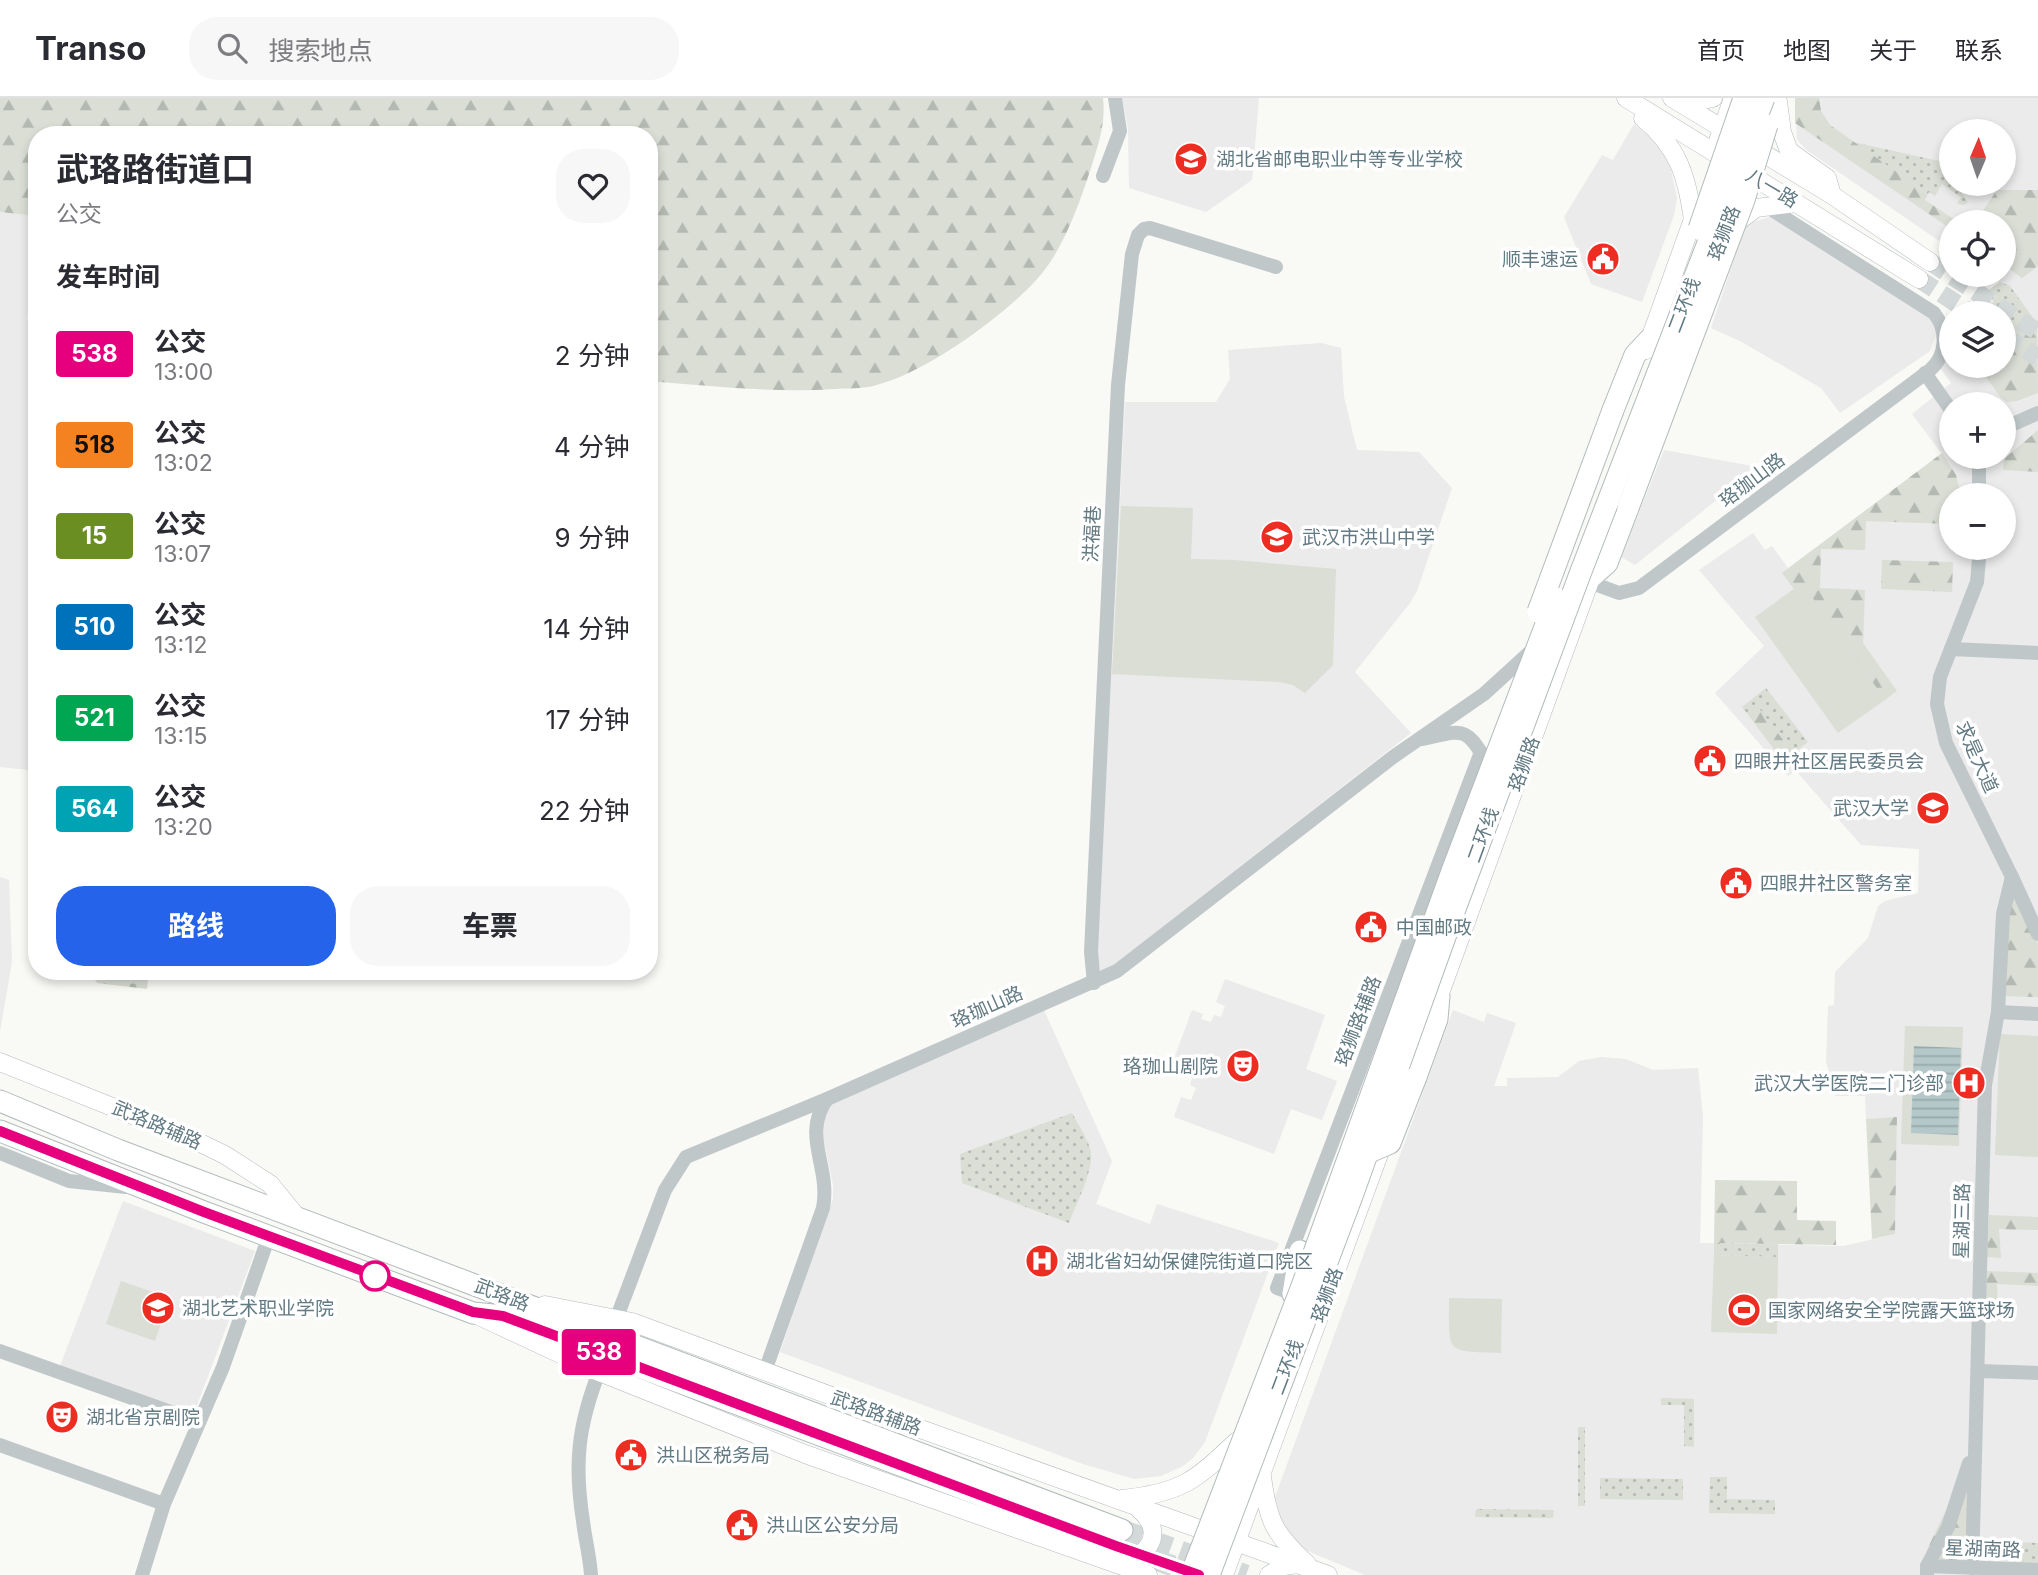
<!DOCTYPE html>
<html lang="zh">
<head>
<meta charset="utf-8">
<style>
  :root { --surface:#fff; --page:#f7f7f7; --text:#2b2b33; --muted:#7c7c81; --line:#e1e1e2; --accent:#2563eb }
  body { margin:0; font-family:Inter,"Noto Sans SC",sans-serif; background:var(--page); color:var(--text); height:100vh; display:flex; flex-direction:column; font-size:26px; white-space:nowrap }
  * { box-sizing:border-box; margin:0 }
  p { font-size:23px; color:var(--muted) }
  .icon { flex:none; width:38px; height:38px; fill:none; stroke:currentColor; stroke-width:2; stroke-linecap:round; stroke-linejoin:round }
  .map { position:relative; flex:1; overflow:hidden }
  .sheet { position:absolute; left:28px; top:28px; width:630px; height:854px; display:flex; flex-direction:column; background:var(--surface); border-radius:28px; box-shadow:0 4px 10px #0003 }
  .sheet>* { flex:none }
  .badge { padding:0 14px; border-radius:5px; font-size:24px; line-height:46px }
  .needle { width:46px; rotate:2deg }
  .buttons { position:absolute; left:1939px; top:21px; display:grid; gap:14px }
  .buttons a { display:grid; place-items:center; width:77px; height:77px; border-radius:50%; background:var(--surface); box-shadow:0 4px 10px #0003; font-size:35px }
  .map>.badge { position:absolute; translate:-50% -50%; box-shadow:0 0 0 4px #fff }
  h2 { padding:0 28px; font-size:26px; line-height:63px }
  .round { display:grid; place-items:center; flex:none; width:74px; height:74px; border-radius:28px; background:var(--page) }
  .headline { display:flex; align-items:center; justify-content:space-between; height:119px; padding:0 28px }
  h1 { font-size:33px; font-weight:700; line-height:52px }
  .cta { display:flex; gap:14px; margin-top:auto; padding:14px 28px }
  .cta a { flex:1; height:80px; border-radius:28px; background:var(--accent); color:#fff; font-size:28px; font-weight:700; line-height:80px; text-align:center }
  .cta a+a { background:var(--page); color:var(--text) }
  ul { padding:0; list-style:none }
  li { display:flex; align-items:center; gap:21px; height:91px; padding:0 28px }
  li div { flex:1 }
  li b { display:block; font-size:26px }
  li em { font-style:normal }
  li .badge { min-width:77px; font-weight:700; text-align:center }
  header { display:flex; align-items:center; gap:42px; box-sizing:border-box; height:98px; padding:0 35px; background:var(--surface); border-bottom:2px solid var(--line) }
  header strong { font-size:33px }
  nav { display:flex; gap:38px; margin-inline-start:auto; font-size:24px }
  .search { width:490px; height:63px; background:var(--page); display:flex; align-items:center; gap:18px; box-sizing:border-box; padding:0 24px; border-radius:28px; color:var(--muted); font-size:26px }
  .map>svg:first-child { display:block }
  .built { fill:#eaebea; fill-rule:evenodd }
  .grass { fill:url(#grass-dots) }
  .forest { fill:url(#forest-firs) }
  .cemetery { fill:url(#cemetery-stones) }
  .pitch { fill:#daded5 }
  .water { fill:url(#water-rules) }
  .lines { fill:none; stroke-linecap:round; stroke-linejoin:round }
  .major-tunnel { stroke:#d3d9d9; stroke-width:18; stroke-dasharray:18 9; stroke-linecap:butt }
  .highway-tunnel { stroke:#d3d9d9; stroke-width:21; stroke-dasharray:21 10; stroke-linecap:butt }
  .major-casing { stroke:#b3bbbe; stroke-width:19 }
  .highway-casing { stroke:#b3babc; stroke-width:23 }
  .minor { stroke:#bfc7c9; stroke-width:14 }
  .major { stroke:#fff; stroke-width:18 }
  .highway { stroke:#fff; stroke-width:21 }
  .highway-bridge-casing { stroke:#b3babc; stroke-width:23; stroke-linecap:butt }
  .highway-bridge { stroke:#fff; stroke-width:21 }
  .line-casing { stroke:#fff; stroke-width:16 }
  .line { stroke:#e6007e; stroke-width:10 }
  .stop-dot { fill:#fff; stroke:#e6007e; stroke-width:3.5 }
  .labels { text-anchor:middle; dominant-baseline:central; stroke-width:7; stroke-linejoin:round; paint-order:stroke }
  .poi-label { font-size:19px; fill:#627a83; stroke:#fff; text-anchor:start }
  .street-label { font-size:19px; fill:#627a83; stroke:#fff }
</style>
</head>
<body>
<header>
<strong>Transo</strong>
<div class="search"><svg class="icon" aria-label="search" viewBox="0 0 24 24"><circle cx="10" cy="10" r="6"/><path d="M15 15l6 6"/></svg>搜索地点</div>
<nav><a>首页</a><a>地图</a><a>关于</a><a>联系</a></nav>
</header>
<div class="map">
<svg width="2038" height="1477" viewBox="0 0 2038 1477">
  <defs>
    <pattern id="grass-dots" width="8" height="8" patternUnits="userSpaceOnUse" patternTransform="scale(1.75)"><rect width="8" height="8" fill="#daded5"/><path d="M2 2h.1M6 6h.1" fill="none" stroke="#b4b9b2" stroke-width="1.8" stroke-linecap="round"/></pattern>
    <pattern id="forest-firs" width="22" height="20" patternUnits="userSpaceOnUse" patternTransform="scale(1.75)"><rect width="22" height="20" fill="#daded5"/><path d="M5 1l3.5 6h-7zM16 11l3.5 6h-7z" fill="#b4b9b2"/></pattern>
    <pattern id="cemetery-stones" width="16" height="16" patternUnits="userSpaceOnUse" patternTransform="scale(1.75)"><rect width="16" height="16" fill="#daded5"/><path d="M2 7V4a2 2 0 0 1 4 0v3zM10 15v-3a2 2 0 0 1 4 0v3z" fill="#b4b9b2"/></pattern>
    <pattern id="water-rules" width="6" height="5" patternUnits="userSpaceOnUse" patternTransform="scale(1.75)"><rect width="6" height="5" fill="#b5c8c9"/><path d="M0 2.5h6" fill="none" stroke="#97a7a9"/></pattern>
  </defs>
  <rect width="100%" height="100%" fill="#f9f9f6"/>
  <g class="built">
    <polygon points="1122,0 1259,0 1252,82 1206,114 1129,90 1128,30"/>
    <path d="M1795,0H2038V1477H1365L1298,1449L1286,1439L1274,1402L1453,912L1484,924L1487,915L1516,925L1494,988H1507V980L1558,979L1579,963L1601,959L1626,961L1653,972L1698,970L1703,1019L1700,1145L1844,1148L1895,1136L1897,1020L1866,1021L1865,998H1835L1826,963L1828,908L1834,907L1835,874L1868,840L1878,808L1885,803L1918,795L1919,751L1861,747L1796,673L1788,678L1715,595L1764,548L1699,472L1753,435L1765,452L1772,448L1788,470L1942,356L1912,316L1951,285L1940,270L1950,240L1947,222L1951,219V268H2004V215H1956L1999,185L1989,177H2004V124H1951V151L1805,51L1797,41ZM1951,33H2004V86H1951ZM1951,306H2004V359H1951ZM1951,397H2004V450H1951Z"/>
    <polygon points="1634,26 1661,47 1670,67 1677,100 1674,117 1642,204 1591,186 1564,119 1602,57 1613,62"/>
    <polygon points="0,114 37,118 27,222 37,228 37,673 0,669"/>
    <polygon points="1770,119 1873,181 1931,221 1936,236 1930,253 1840,315 1821,290 1740,243 1711,230 1746,126"/>
    <polygon points="1321,245 1341,250 1344,299 1357,352 1419,354 1452,390 1417,493 1410,505 1355,574 1411,635 1102,876 1097,861 1125,304 1216,304 1230,281 1228,252"/>
    <polygon points="1664,352 1758,369 1635,467 1621,459"/>
    <polygon points="0,779 9,782 12,864 0,933"/>
    <polygon points="1225,881 1325,917 1306,971 1337,983 1330,1001 1322,1022 1291,1011 1274,1056 1174,1019 1181,999 1191,1002 1196,990 1190,987 1194,974 1172,966 1192,912 1203,916 1201,921 1211,924 1214,917 1221,919 1225,908 1216,904"/>
    <polygon points="1044,912 1112,1063 1096,1106 1150,1126 1157,1106 1279,1145 1205,1344 1193,1360 1183,1368 1161,1378 1134,1381 1083,1366 780,1254 833,1100 833,1087 821,1029 830,1007"/>
    <polygon points="123,1103 255,1153 193,1318 60,1268"/>
  </g>
  <g class="grass">
    <polygon points="1853,44 1939,63 1951,79 1951,86 1956,86 1968,104 1964,107 1957,106 1961,99 1942,86 1935,98 1929,94 1928,96"/>
    <polygon points="2000,184 2010,188 2037,225 2019,238 2016,234 2004,243 2004,234 2012,228 1999,211 1992,215 1979,215 1994,204 1992,201 1970,215 1956,215"/>
    <polygon points="1766,590 1808,644 1783,663 1776,654 1786,646 1759,611 1749,618 1742,609"/>
    <path d="M1072,1015C1078,1026 1086,1038 1090,1050C1096,1069 1076,1106 1069,1125L962,1085L960,1056Z"/>
    <polygon points="1714,1145 1778,1146 1778,1159 1714,1157"/>
    <polygon points="1661,1300 1694,1301 1694,1349 1684,1348 1684,1307 1661,1307"/>
    <rect x="1578" y="1329" width="7" height="79"/>
    <polygon points="1710,1379 1727,1379 1727,1401 1775,1402 1775,1416 1709,1415"/>
    <polygon points="1600,1380 1683,1381 1683,1402 1600,1401"/>
    <polygon points="1476,1411 1554,1412 1553,1420 1475,1419"/>
    <polygon points="2011,1444 2038,1445 2038,1468 2010,1467"/>
  </g>
  <g class="forest">
    <path d="M0,0H1103C1106,26 1098,48 1090,73C1080,104 1064,148 1043,174C1011,214 924,277 873,288C861,291 847,290 835,291C774,295 711,288 649,283V37H37V118L0,114Z"/>
    <polygon points="1795,0 1819,0 1821,13 1830,27 1928,96 1925,102 1958,124 1951,124 1951,131 1795,25"/>
    <polygon points="1997,92 2038,92 2038,168 2022,180 2004,167 2004,124 1975,124"/>
    <polygon points="2037,225 2038,295 2017,303 2007,304 2001,300 1978,268 2004,268 2004,249"/>
    <polygon points="2038,332 2038,374 2003,372 2004,361"/>
    <polygon points="1942,355 1956,377 1961,397 1951,397 1951,426 1866,423 1865,452 1821,451 1820,490 1865,492 1863,545 1897,593 1885,602 1802,486 1794,491 1782,475"/>
    <polygon points="1882,462 1953,464 1952,494 1881,491"/>
    <polygon points="1759,610 1786,646 1776,654 1749,618"/>
    <polygon points="2014,789 2038,846 2038,899 2003,898 2007,817"/>
    <polygon points="1897,1019 1895,1136 1872,1141 1866,1021"/>
    <polygon points="1715,1082 1797,1083 1797,1122 1836,1123 1836,1147 1714,1145"/>
    <polygon points="1989,1117 2038,1119 2038,1132 1999,1131 2001,1160 1987,1159"/>
    <polygon points="1987,1173 2038,1175 2038,1188 1997,1186 1998,1216 1985,1215"/>
    <polygon points="1959,1385 1969,1385 1967,1464 1926,1462 1926,1454"/>
  </g>
  <polygon class="cemetery" points="90,873 149,873 147,891 97,885"/>
  <g class="pitch">
    <polygon points="1121,408 1193,410 1191,461 1234,462 1336,471 1333,567 1305,595 1293,587 1279,584 1112,576"/>
    <polygon points="1802,485 1885,602 1838,635 1755,519"/>
    <polygon points="1905,928 1963,929 1959,1048 1901,1046"/>
    <polygon points="2000,936 2038,938 2038,1059 1995,1057"/>
    <polygon points="1714,1157 1778,1159 1777,1236 1711,1234"/>
    <polygon points="121,1183 170,1200 155,1243 106,1226"/>
    <path d="M1449,1200L1502,1201L1501,1255C1445,1253 1449,1257 1449,1200Z"/>
  </g>
  <polygon class="water" points="1914,948 1961,950 1958,1037 1911,1035"/>
  <g class="lines">
    <g class="major-tunnel">
      <polyline points="1930,164 2038,234"/>
      <polyline points="1919,181 1971,215"/>
      <polyline points="2004,237 2038,260"/>
    </g>
    <g class="highway-tunnel">
      <polyline points="1122,1432 1246,1477"/>
      <polyline points="1124,1451 1199,1477"/>
    </g>
    <defs>
      <g id="major">
        <polyline points="1626,0 1919,181"/>
        <polyline points="1672,0 1832,97 1930,164"/>
        <polyline points="1778,4 1782,34 1789,53 1827,80 1832,97"/>
        <polyline points="1682,6 1713,0"/>
        <path d="M1643,20C1678,49 1687,78 1693,122"/>
        <polyline points="1762,38 1777,0"/>
        <polyline points="1718,43 1733,0"/>
        <polyline points="1733,127 1756,110 1796,105"/>
        <polyline points="1646,252 1696,113"/>
        <polyline points="1435,909 1595,469"/>
        <polyline points="0,964 190,1040 225,1057 270,1086 297,1119"/>
        <polyline points="545,1207 632,1224 915,1329 1328,1477"/>
        <polyline points="479,1218 599,1274 805,1356 1148,1477"/>
        <path d="M1262,1379C1268,1423 1274,1436 1307,1466"/>
        <path d="M1122,1401C1181,1395 1195,1383 1237,1343"/>
        <path d="M1113,1462C1146,1464 1168,1436 1139,1411"/>
        <polyline points="1224,1477 1385,1040"/>
        <polyline points="1269,1477 1284,1468 1298,1466"/>
      </g>
      <g id="highway">
        <polyline points="1613,312 1635,257 1650,241"/>
        <polyline points="1591,479 1607,465 1628,410"/>
        <polyline points="1416,979 1437,921 1439,898"/>
        <polyline points="0,1003 118,1052 1122,1432"/>
        <polyline points="0,1033 204,1114 473,1215 503,1218 1116,1448"/>
        <polyline points="1293,1196 1300,1153"/>
      </g>
    </defs>
    <use href="#major" class="major-casing"/>
    <use href="#highway" class="highway-casing"/>
    <g class="minor">
      <polyline points="1103,78 1120,33 1115,0"/>
      <polyline points="1925,275 1951,312"/>
      <polyline points="2004,330 2038,315"/>
      <polyline points="1979,397 1979,359"/>
      <polyline points="1980,450 1977,484 1940,579 1937,606 1946,645 2012,779 2038,836"/>
      <path d="M1589,484L1619,495L1639,490L1930,272C1947,257 1948,233 1934,215L1766,108"/>
      <polyline points="1951,551 2038,555"/>
      <path d="M1422,641C1459,634 1465,625 1485,662"/>
      <polyline points="1094,885 1091,854 1118,287 1132,156 1138,137 1144,131 1150,130 1276,169"/>
      <polyline points="1998,914 2038,916"/>
      <polyline points="0,1055 69,1083 126,1089"/>
      <polyline points="1293,1196 1277,1190 1481,654"/>
      <polyline points="617,1219 665,1092 686,1059 827,1001 1117,873 1393,659 1484,596 1529,555"/>
      <polyline points="0,1253 199,1324"/>
      <path d="M765,1273L823,1110C831,1068 801,1038 827,1001"/>
      <polyline points="1978,1273 2038,1275"/>
      <polyline points="0,1347 164,1406"/>
      <polyline points="1927,1468 2038,1472"/>
      <polyline points="1972,1470 1985,987 1998,914 2003,816 2012,779"/>
      <polyline points="142,1477 164,1406 223,1269 269,1138"/>
      <path d="M591,1477C590,1459 585,1441 583,1423C574,1366 578,1328 599,1274"/>
      <polyline points="1927,1477 1927,1468 1948,1429 1969,1365"/>
    </g>
    <use href="#major" class="major"/>
    <use href="#highway" class="highway"/>
    <defs>
      <g id="highway-bridge">
        <polyline points="1699,131 1744,0"/>
        <polyline points="1628,410 1744,102 1767,27"/>
        <polyline points="1538,514 1613,312"/>
        <polyline points="1367,1055 1390,1045 1416,979"/>
        <polyline points="1191,1477 1302,1188 1452,773 1556,500"/>
        <polyline points="1209,1477 1352,1098 1455,811 1580,476 1764,0"/>
      </g>
    </defs>
    <use href="#highway-bridge" class="highway-bridge-casing"/>
    <use href="#highway-bridge" class="highway-bridge"/>
  </g>
  <g class="lines">
    <defs>
      <polyline id="line" points="0,1033 204,1114 473,1214 503,1218 1116,1448 1199,1477"/>
    </defs>
    <use href="#line" class="line-casing"/>
    <use href="#line" class="line"/>
  </g>
  <defs>
    <symbol id="university-disc" viewBox="-11 -11 22 22"><circle r="9.5" fill="#ee2d22" stroke="#fff"/><path d="M0-5L7-2L0 1L-7-2ZM-4 1L0 2.5L4 1V4Q0 6-4 4Z" fill="#fff"/></symbol>
    <symbol id="civic-disc" viewBox="-11 -11 22 22"><circle r="9.5" fill="#ee2d22" stroke="#fff"/><path d="M-.6-6.5H3V-4.5H.6V-3L4-1V1h2V6H-6V1h2V-1L-.6-3ZM-1.2 2.5V6h2.4V2.5Z" fill="#fff"/></symbol>
    <symbol id="school-disc" viewBox="-11 -11 22 22"><circle r="9.5" fill="#ee2d22" stroke="#fff"/><path d="M0-5L7-2L0 1L-7-2ZM-4 1L0 2.5L4 1V4Q0 6-4 4Z" fill="#fff"/></symbol>
    <symbol id="theatre-disc" viewBox="-11 -11 22 22"><circle r="9.5" fill="#ee2d22" stroke="#fff"/><path d="M-5-5.5Q0-4 5-5.5V0Q5 5 0 6Q-5 5-5 0ZM-3.3-2.5H-1v1.5H-3.3ZM1-2.5H3.3v1.5H1ZM-2.8 1Q0 5.5 2.8 1Z" fill="#fff"/></symbol>
    <symbol id="hospital-disc" viewBox="-11 -11 22 22"><circle r="9.5" fill="#ee2d22" stroke="#fff"/><path d="M-5-5h3v3.5h4V-5h3V5h-3V1.5h-4V5h-3Z" fill="#fff"/></symbol>
    <symbol id="stadium-disc" viewBox="-11 -11 22 22"><circle r="9.5" fill="#ee2d22" stroke="#fff"/><path d="M0-5a6.5 5 0 1 0 0 10a6.5 5 0 1 0 0-10ZM-3.5-1.8h7v3.6h-7Z" fill="#fff"/></symbol>
  </defs>
  <g fill-rule="evenodd">
    <use href="#university-disc" x="1172" y="42" width="38" height="38"/>
    <use href="#civic-disc" x="1584" y="142" width="38" height="38"/>
    <use href="#school-disc" x="1258" y="420" width="38" height="38"/>
    <use href="#civic-disc" x="1691" y="644" width="38" height="38"/>
    <use href="#university-disc" x="1914" y="691" width="38" height="38"/>
    <use href="#civic-disc" x="1717" y="766" width="38" height="38"/>
    <use href="#civic-disc" x="1352" y="810" width="38" height="38"/>
    <use href="#theatre-disc" x="1224" y="949" width="38" height="38"/>
    <use href="#hospital-disc" x="1950" y="966" width="38" height="38"/>
    <use href="#hospital-disc" x="1023" y="1144" width="38" height="38"/>
    <use href="#university-disc" x="139" y="1191" width="38" height="38"/>
    <use href="#stadium-disc" x="1725" y="1193" width="38" height="38"/>
    <use href="#theatre-disc" x="43" y="1300" width="38" height="38"/>
    <use href="#civic-disc" x="612" y="1338" width="38" height="38"/>
    <use href="#civic-disc" x="723" y="1408" width="38" height="38"/>
  </g>
  <circle class="stop-dot" cx="375" cy="1178" r="14"/>
  <g class="labels">
    <g class="poi-label">
      <text x="1216" y="61">湖北省邮电职业中等专业学校</text>
      <text x="1578" y="161" text-anchor="end">顺丰速运</text>
      <text x="1302" y="439">武汉市洪山中学</text>
      <text x="1734" y="663">四眼井社区居民委员会</text>
      <text x="1909" y="710" text-anchor="end">武汉大学</text>
      <text x="1760" y="785">四眼井社区警务室</text>
      <text x="1396" y="829">中国邮政</text>
      <text x="1218" y="968" text-anchor="end">珞珈山剧院</text>
      <text x="1944" y="985" text-anchor="end">武汉大学医院二门诊部</text>
      <text x="1066" y="1163">湖北省妇幼保健院街道口院区</text>
      <text x="182" y="1210">湖北艺术职业学院</text>
      <text x="1768" y="1212">国家网络安全学院露天篮球场</text>
      <text x="86" y="1319">湖北省京剧院</text>
      <text x="656" y="1357">洪山区税务局</text>
      <text x="766" y="1427">洪山区公安分局</text>
    </g>
    <g class="street-label">
      <text transform="translate(1772 90) rotate(31)">八一路</text>
      <text transform="translate(1724 135) rotate(-69)">珞狮路</text>
      <text transform="translate(1684 207) rotate(-69)">二环线</text>
      <text transform="translate(1752 382) rotate(-37)">珞珈山路</text>
      <text transform="translate(1092 436) rotate(-87)">洪福巷</text>
      <text transform="translate(1977 659) rotate(66)">求是大道</text>
      <text transform="translate(1524 666) rotate(-70)">珞狮路</text>
      <text transform="translate(1483 737) rotate(-70)">二环线</text>
      <text transform="translate(987 909) rotate(-24)">珞珈山路</text>
      <text transform="translate(1358 923) rotate(-69)">珞狮路辅路</text>
      <text transform="translate(157 1027) rotate(23)">武珞路辅路</text>
      <text transform="translate(1962 1123) rotate(-89)">星湖三路</text>
      <text transform="translate(502 1197) rotate(21)">武珞路</text>
      <text transform="translate(1327 1197) rotate(-70)">珞狮路</text>
      <text transform="translate(1287 1269) rotate(-69)">二环线</text>
      <text transform="translate(876 1315) rotate(20)">武珞路辅路</text>
      <text transform="translate(1983 1451) rotate(2)">星湖南路</text>
    </g>
  </g>
</svg>
<div class="buttons">
<a><svg class="needle" viewBox="-14 -14 28 28"><path d="M0-13l5 13h-10z" fill="#e53935"/><path d="M0 13l5-13h-10z" fill="#7c7c81"/></svg></a>
<a><svg class="icon" aria-label="locate" viewBox="0 0 24 24"><circle cx="12" cy="12" r="6"/><path d="M12 2v4M12 18v4M2 12h4M18 12h4"/></svg></a>
<a><svg class="icon" aria-label="layers" viewBox="0 0 24 24"><path d="M12 4l9 5-9 5-9-5zM3 14l9 5 9-5"/></svg></a>
<a>+</a>
<a>−</a>
</div>
<b class="badge" style="left:599px;top:1254px;background:#e6007e;color:#fff">538</b>
<section class="sheet">
<div class="headline"><div><h1>武珞路街道口</h1><p>公交</p></div><a class="round"><svg class="icon" aria-label="heart" viewBox="0 0 24 24"><path d="M12 20l-8-8c-3-5 5-10 8-4 3-6 11-1 8 4z"/></svg></a></div>
<h2>发车时间</h2>
<ul>
<li><span class="badge" style="background:#e6007e;color:#fff">538</span><div><b>公交</b><p>13:00</p></div><em>2 分钟</em></li>
<li><span class="badge" style="background:#f58220;color:#111">518</span><div><b>公交</b><p>13:02</p></div><em>4 分钟</em></li>
<li><span class="badge" style="background:#6b8e23;color:#fff">15</span><div><b>公交</b><p>13:07</p></div><em>9 分钟</em></li>
<li><span class="badge" style="background:#0072bc;color:#fff">510</span><div><b>公交</b><p>13:12</p></div><em>14 分钟</em></li>
<li><span class="badge" style="background:#00a651;color:#fff">521</span><div><b>公交</b><p>13:15</p></div><em>17 分钟</em></li>
<li><span class="badge" style="background:#00a3b4;color:#fff">564</span><div><b>公交</b><p>13:20</p></div><em>22 分钟</em></li>
</ul>
<div class="cta"><a>路线</a><a>车票</a></div>
</section>
</div>
</body>
</html>
